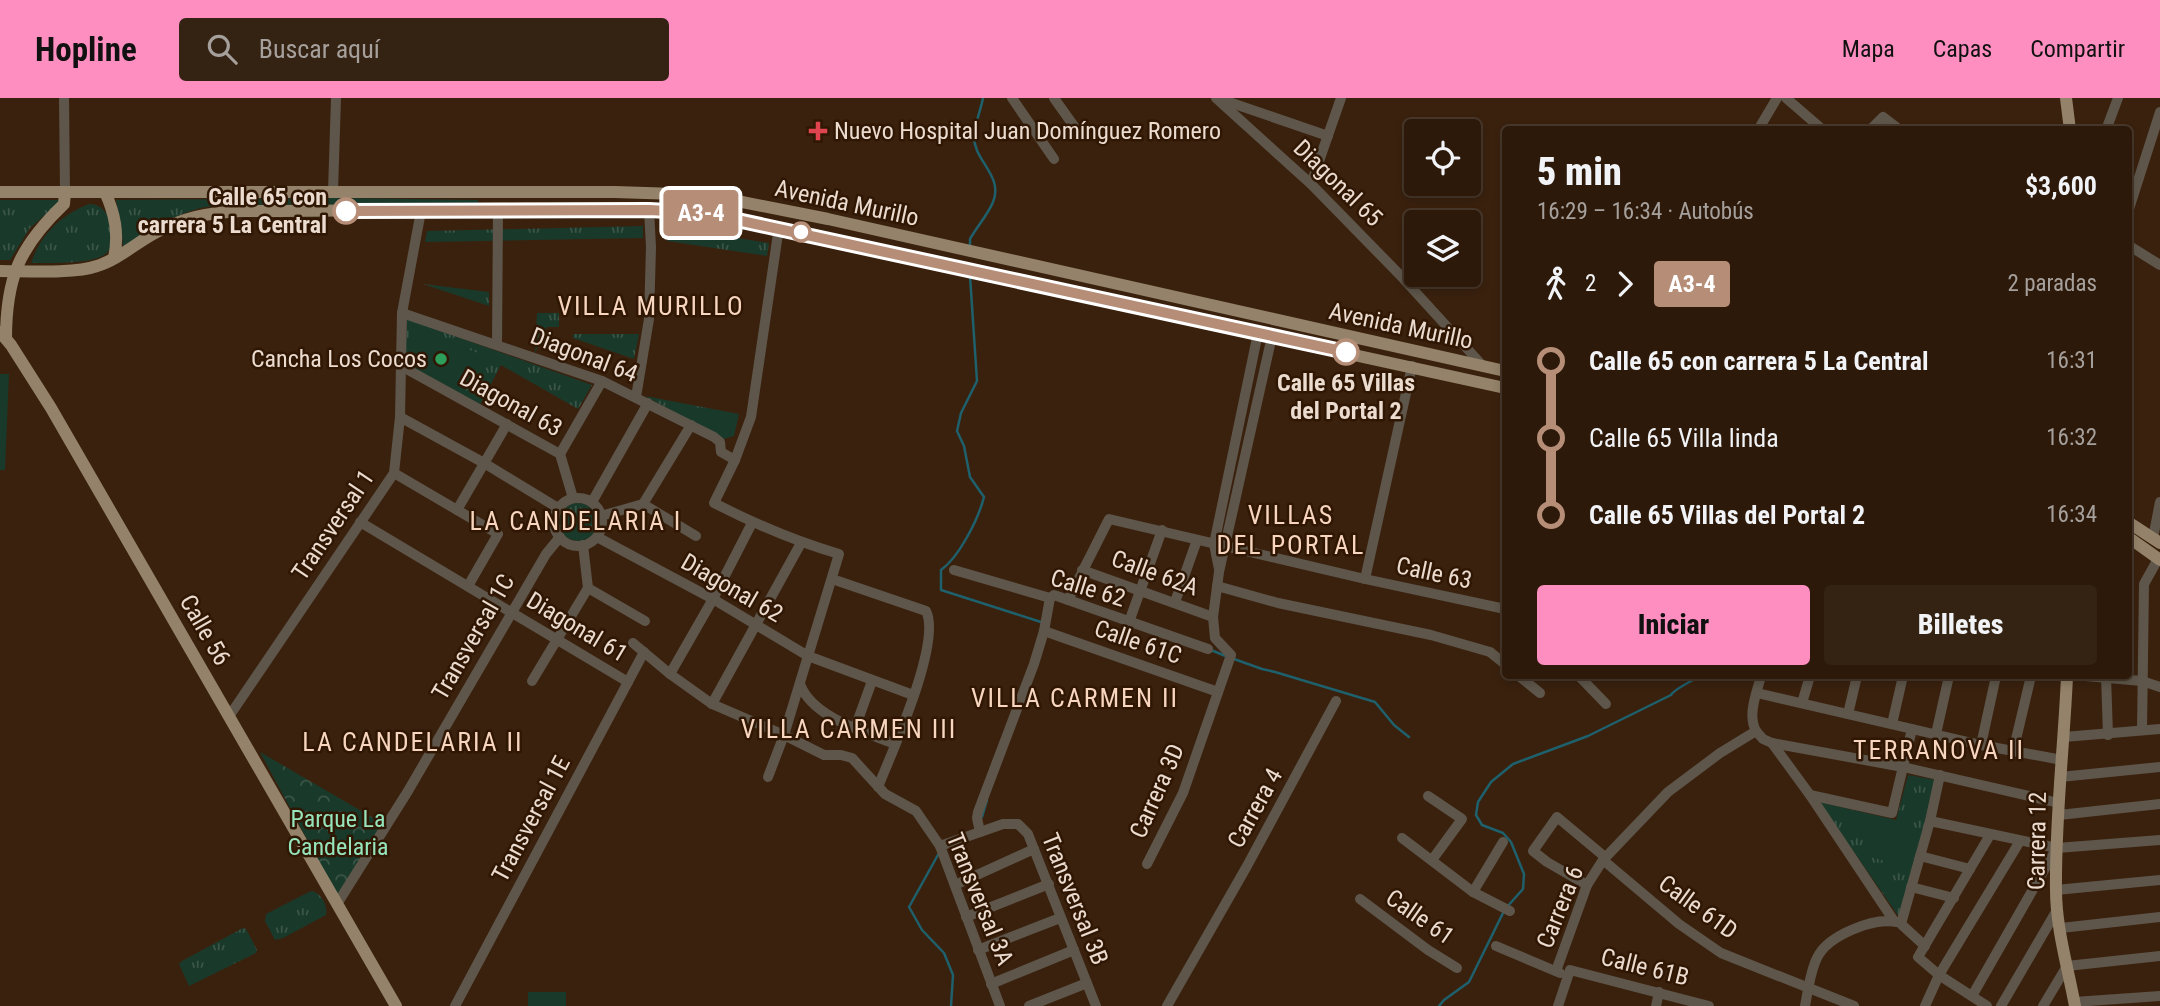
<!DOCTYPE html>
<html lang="es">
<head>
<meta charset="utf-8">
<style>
  :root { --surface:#2c190a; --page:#342213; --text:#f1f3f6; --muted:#a6a09c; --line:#48382b; --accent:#fd8ebf }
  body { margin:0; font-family:"Roboto Condensed",sans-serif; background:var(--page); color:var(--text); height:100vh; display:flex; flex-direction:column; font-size:26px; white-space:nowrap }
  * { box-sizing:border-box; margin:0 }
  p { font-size:23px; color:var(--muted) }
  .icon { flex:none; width:38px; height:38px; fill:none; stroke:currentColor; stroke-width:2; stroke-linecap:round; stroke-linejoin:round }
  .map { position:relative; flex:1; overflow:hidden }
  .side { position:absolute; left:1502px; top:28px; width:630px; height:553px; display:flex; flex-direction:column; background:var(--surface); border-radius:7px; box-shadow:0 4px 10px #0003,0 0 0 2px var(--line) }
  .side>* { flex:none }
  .badge { padding:0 14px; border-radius:5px; font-size:24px; line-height:46px }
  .tools { position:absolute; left:1404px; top:21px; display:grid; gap:14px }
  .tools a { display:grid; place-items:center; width:77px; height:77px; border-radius:7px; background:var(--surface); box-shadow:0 4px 10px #0003,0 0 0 2px var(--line); font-size:35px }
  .map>.badge { position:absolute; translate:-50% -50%; box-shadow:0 0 0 4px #fff }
  .legs { display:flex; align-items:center; gap:10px; height:77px; padding:0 35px; font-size:23px }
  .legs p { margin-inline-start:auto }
  .head { display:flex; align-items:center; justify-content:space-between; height:119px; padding:0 35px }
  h1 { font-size:38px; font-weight:800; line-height:52px }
  .button { display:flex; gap:14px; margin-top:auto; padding:14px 35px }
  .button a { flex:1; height:80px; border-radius:7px; background:var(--accent); color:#111; font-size:28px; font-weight:800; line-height:80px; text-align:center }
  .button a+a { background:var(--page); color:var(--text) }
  ul { padding:0 35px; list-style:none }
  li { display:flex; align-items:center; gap:24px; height:77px; font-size:26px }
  li i { display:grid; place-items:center; width:10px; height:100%; margin:0 9px; background:currentColor }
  li i::after { content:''; width:18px; height:18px; margin:-9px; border:5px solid; border-radius:50%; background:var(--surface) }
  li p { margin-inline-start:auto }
  li:first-child i { background:linear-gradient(#0000 50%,currentColor 0) }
  li:last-child i { background:linear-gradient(currentColor 50%,#0000 0) }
  header { display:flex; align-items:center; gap:42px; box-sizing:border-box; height:98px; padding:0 35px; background:var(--accent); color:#111 }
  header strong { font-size:33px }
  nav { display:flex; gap:38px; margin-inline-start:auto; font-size:24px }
  .search { width:490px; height:63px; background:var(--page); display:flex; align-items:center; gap:18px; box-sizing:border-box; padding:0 24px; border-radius:7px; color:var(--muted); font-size:26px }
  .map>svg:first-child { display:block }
  .grass { fill:url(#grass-tufts) }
  .park { fill:url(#park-crowns) }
  .pitch { fill:#19392a }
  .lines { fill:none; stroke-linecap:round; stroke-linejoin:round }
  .stream { stroke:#1e606c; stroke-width:2.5 }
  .minor { stroke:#5e564a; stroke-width:10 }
  .major { stroke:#94836a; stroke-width:12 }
  .line-1-casing { stroke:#fff; stroke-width:16 }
  .line-1 { stroke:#b68d77; stroke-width:10 }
  .health-dot { fill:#e0444e; stroke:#2f1704; stroke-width:2.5 }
  .stop-1-dot { fill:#fff; stroke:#b68d77; stroke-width:3.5 }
  .leisure-dot { fill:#2e9e5b; stroke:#2f1704; stroke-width:2.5 }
  .labels { text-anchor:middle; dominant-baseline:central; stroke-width:5; stroke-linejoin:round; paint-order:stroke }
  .poi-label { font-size:24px; fill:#ecdbcf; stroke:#2f1704; text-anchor:start }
  .street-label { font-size:24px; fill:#ecdbcf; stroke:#2f1704 }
  .stop-label { font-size:24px; font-weight:bold; fill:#ecdbcf; stroke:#2f1704; text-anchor:end }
  .park-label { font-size:24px; fill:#96e5bc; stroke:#2f1704 }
  .neighbourhood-label { font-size:26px; letter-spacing:2px; fill:#f7d5be; stroke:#2f1704 }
</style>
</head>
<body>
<header>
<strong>Hopline</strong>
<div class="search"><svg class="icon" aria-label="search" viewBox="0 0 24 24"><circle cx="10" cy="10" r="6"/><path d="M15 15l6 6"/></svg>Buscar aquí</div>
<nav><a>Mapa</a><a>Capas</a><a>Compartir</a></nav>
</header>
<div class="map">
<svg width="2160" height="908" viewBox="0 0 2160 908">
  <defs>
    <pattern id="grass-tufts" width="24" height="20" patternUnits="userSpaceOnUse" patternTransform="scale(1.75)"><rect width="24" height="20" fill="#19392a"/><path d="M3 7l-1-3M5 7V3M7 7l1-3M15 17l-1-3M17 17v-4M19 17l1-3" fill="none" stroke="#3b5548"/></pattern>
    <pattern id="park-crowns" width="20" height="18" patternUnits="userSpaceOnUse" patternTransform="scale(1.75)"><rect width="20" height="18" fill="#19392a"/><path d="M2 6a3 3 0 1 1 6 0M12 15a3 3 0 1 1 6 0" fill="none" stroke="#3b5548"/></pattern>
  </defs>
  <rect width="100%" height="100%" fill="#3a210e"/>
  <g class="grass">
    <path d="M335,100L478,102V106L230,107C219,108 207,108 197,111C170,119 146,135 123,149L122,135L116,102Z"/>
    <polygon points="0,102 62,102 30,130 10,162 0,162"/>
    <path d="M89,106C111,104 122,146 104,157C91,166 48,165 31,165C41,136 61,117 89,106Z"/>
    <polygon points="643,128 643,140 425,144 427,133"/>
    <polygon points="670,129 769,145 767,158 667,143"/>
    <polygon points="423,186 489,194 489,208"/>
    <polygon points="537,215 559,215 559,229 547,229 535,255"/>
    <polygon points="407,221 592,287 578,311 501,267 479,309 405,267"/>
    <polygon points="573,236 639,236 634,261 573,240"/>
    <polygon points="645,298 739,316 734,338 724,341 719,339"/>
    <circle cx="578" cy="424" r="19"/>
    <polygon points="1908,677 1936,682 1902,823 1819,704 1896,722"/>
    <path d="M311,793C321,794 328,808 326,817L283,840L275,842L265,823L266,816Z"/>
    <polygon points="243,830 246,831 257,852 256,855 189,888 179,866 182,863"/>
  </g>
  <polygon class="park" points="260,654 382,725 338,799"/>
  <g class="pitch">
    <polygon points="409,226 477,255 462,290 408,267"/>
    <polygon points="0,276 9,276 5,372 0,372"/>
    <polygon points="707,312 736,317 734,330 705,325"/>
    <polygon points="1872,720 1918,731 1908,769 1863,757"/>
    <rect x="528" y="894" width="38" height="14"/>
  </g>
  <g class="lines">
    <g class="stream">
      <path d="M970,147V141C976,130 989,115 993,104C1004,78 973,62 974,38C974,29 981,11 983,0"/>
      <path d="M970,178L977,283L961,315L957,333L964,348L970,379L984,399C978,422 959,459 941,472V492L1041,524"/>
      <polyline points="1211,552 1228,559"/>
      <polyline points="1234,561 1262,571 1275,574 1375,604 1394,627 1409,639"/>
      <polyline points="982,719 987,702"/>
      <polyline points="939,755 909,809 922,832 944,855 953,877 951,908"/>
      <path d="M1507,809L1523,791L1524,776L1511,744L1503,735L1482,727L1476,717L1478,704L1491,684L1513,666L1588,638L1671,597C1674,592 1693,582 1699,579L1717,580L1726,578"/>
      <polyline points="1439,908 1444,902 1469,884 1503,815"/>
    </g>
    <g class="minor">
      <polyline points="64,0 65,94"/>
      <polyline points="1012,0 1054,61"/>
      <polyline points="1054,0 1076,31"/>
      <polyline points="1216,0 1311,86 1399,176 1482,267"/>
      <polyline points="1786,0 1823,32"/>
      <polyline points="1223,2 1328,38"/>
      <polyline points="1758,32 1777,0"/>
      <polyline points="1870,32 1883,19 1900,32"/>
      <polyline points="2106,32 2118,0"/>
      <polyline points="1311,86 1341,0"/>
      <polyline points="333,93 336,0"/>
      <polyline points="2128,114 2160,14"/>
      <polyline points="2128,147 2160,167"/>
      <polyline points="402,215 602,283 714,339 720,344 721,354 735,362"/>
      <polyline points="497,246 498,112"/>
      <polyline points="401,268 560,356 573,400"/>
      <polyline points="636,299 649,221 651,149 649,112"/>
      <polyline points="400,319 484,365 558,410"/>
      <polyline points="560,356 602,283"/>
      <polyline points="394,375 498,436 468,488"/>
      <circle cx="578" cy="424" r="24"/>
      <polyline points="592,404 648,305"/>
      <polyline points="643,406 691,327"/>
      <polyline points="457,412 507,326"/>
      <polyline points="601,418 643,406 696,438"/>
      <polyline points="360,424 628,584"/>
      <polyline points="597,439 713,501 808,558 913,597"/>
      <polyline points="2153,440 2160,404"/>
      <polyline points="1219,471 1214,446 1258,235"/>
      <polyline points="954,472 1050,500 1054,497 1208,551"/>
      <polyline points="1082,472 1213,519"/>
      <path d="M832,481L926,513C942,544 892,654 878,689"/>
      <polyline points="1365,481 1412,268"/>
      <polyline points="1217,488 1278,505 1431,537 1490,554 1505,566"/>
      <polyline points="588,490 645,523"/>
      <polyline points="1068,502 1109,421 1365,481 1505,511"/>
      <polyline points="1175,504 1197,442"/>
      <polyline points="1129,524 1162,432"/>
      <polyline points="1044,533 1218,594"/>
      <polyline points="633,545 670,576 712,606 784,637 824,657 841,657 852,660 885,696 916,713 940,748 1000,908"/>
      <polyline points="670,576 713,501 752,425"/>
      <polyline points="1519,578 1540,595"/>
      <polyline points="1579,578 1606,606"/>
      <polyline points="2085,578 2142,583 2160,589"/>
      <polyline points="2106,578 2108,637"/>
      <polyline points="532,583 588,490 583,447"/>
      <path d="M800,586C812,619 864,634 895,646"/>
      <polyline points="1757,595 1981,647 2062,662"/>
      <polyline points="1802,605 1810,578"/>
      <polyline points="712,606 801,445"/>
      <polyline points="1848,616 1857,578"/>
      <polyline points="230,617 394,375 400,319 402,215 421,113"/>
      <polyline points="1892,626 1903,578"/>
      <polyline points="855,630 872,583"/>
      <polyline points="2142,632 2144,486 2158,461"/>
      <polyline points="1756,633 1763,641 1772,645 1903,669 2059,705"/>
      <polyline points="1936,636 1949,578"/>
      <polyline points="2064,639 2160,631"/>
      <polyline points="1772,645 1810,697 1894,823"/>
      <polyline points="1981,647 1996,578"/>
      <polyline points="2013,654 2031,578"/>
      <path d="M768,679L784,637L839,456C794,443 755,426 714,405L735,362L751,319L779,129"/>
      <polyline points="2060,679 2160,669"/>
      <polyline points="1810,697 1892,715 1912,631"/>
      <polyline points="1428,698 1462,721 1432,762"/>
      <polyline points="2059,717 2160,706"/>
      <polyline points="1930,723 2057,750 2160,742"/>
      <polyline points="980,734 977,720 978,714 1034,566 1044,533 1050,500"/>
      <polyline points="1402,740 1473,794 1510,813"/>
      <polyline points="940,748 1003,726 1018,726 1028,736 1096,908"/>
      <polyline points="1920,758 1970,771"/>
      <polyline points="1603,762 1679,826 1721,855 1854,908"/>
      <polyline points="1147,766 1183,695 1231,557 1215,540 1213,519 1219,474 1272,238"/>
      <polyline points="955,787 1034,751"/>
      <polyline points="1587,787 1547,764 1533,753 1557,719 1605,759"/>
      <polyline points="1911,789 1954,800"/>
      <polyline points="2056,792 2160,782"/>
      <polyline points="1473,794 1503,744"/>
      <polyline points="1360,801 1428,852 1457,870"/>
      <polyline points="337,806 408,693 546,456 560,439"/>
      <polyline points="966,819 1049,786"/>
      <polyline points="2061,830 2160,819"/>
      <polyline points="1496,848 1560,875"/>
      <polyline points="1925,848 1901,826 1930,723 1940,677"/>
      <polyline points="978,852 1060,820"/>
      <path d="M1556,873L1587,787L1603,762L1668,694L1720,655L1756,633C1747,617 1757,594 1761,578"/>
      <polyline points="991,886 1074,852"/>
      <polyline points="1972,898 2055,753"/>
      <polyline points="2074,904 2160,898"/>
      <polyline points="455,908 644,554"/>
      <polyline points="1029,908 1087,885"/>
      <polyline points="1167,908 1247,768 1336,603"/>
      <polyline points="1558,908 1570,872 1709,908"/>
      <polyline points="1656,908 1659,894"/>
      <path d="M1805,908C1808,893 1810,874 1817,860C1827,838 1873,819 1897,824"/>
      <polyline points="1925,908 1939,877 2020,743"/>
      <polyline points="1987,908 1939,877 1918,859 1990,737"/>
      <polyline points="2001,908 2057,812"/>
      <polyline points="2043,908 2067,868 2160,858"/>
    </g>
    <g class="major">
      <polyline points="2066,0 2070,32"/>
      <polyline points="0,94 615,94 707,97 828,121 1505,273"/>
      <path d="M105,94C115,116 119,136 114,160"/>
      <path d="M0,173C25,173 75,176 97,168C117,162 135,146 153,136C183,119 208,115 241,113C396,113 551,107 705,115L1505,290"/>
      <polyline points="0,234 11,247 51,310 396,908"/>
      <path d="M6,241C6,180 19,149 64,106L65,94"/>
      <polyline points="2128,424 2160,445"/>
      <polyline points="2128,439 2160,462"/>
      <path d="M2067,578C2064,649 2055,720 2056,792C2056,830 2068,870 2075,908"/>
    </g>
  </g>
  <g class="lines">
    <defs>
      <polyline id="line-1" points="346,113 649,112 705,115 1346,254"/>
    </defs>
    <use href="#line-1" class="line-1-casing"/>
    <use href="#line-1" class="line-1"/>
  </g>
  <path class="health-dot" d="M814.5 22.5h7v7h7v7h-7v7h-7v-7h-7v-7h7z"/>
  <g class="stop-1-dot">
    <circle cx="346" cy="113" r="12"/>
    <circle cx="801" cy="134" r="9"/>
    <circle cx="1346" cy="254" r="12"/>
  </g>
  <circle class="leisure-dot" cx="441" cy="261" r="7"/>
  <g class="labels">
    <g class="poi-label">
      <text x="834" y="33">Nuevo Hospital Juan Domínguez Romero</text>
      <text x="427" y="261" text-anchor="end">Cancha Los Cocos</text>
    </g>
    <g class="street-label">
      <text transform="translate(1338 85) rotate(44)">Diagonal 65</text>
      <text transform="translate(847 105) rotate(12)">Avenida Murillo</text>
      <text transform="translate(1401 228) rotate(12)">Avenida Murillo</text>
      <text transform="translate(584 257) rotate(21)">Diagonal 64</text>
      <text transform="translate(511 305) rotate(29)">Diagonal 63</text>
      <text transform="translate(333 427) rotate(-56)">Transversal 1</text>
      <text transform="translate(1155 475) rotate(20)">Calle 62A</text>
      <text transform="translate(1434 475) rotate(12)">Calle 63</text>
      <text transform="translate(732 490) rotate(30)">Diagonal 62</text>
      <text transform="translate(1088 490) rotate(17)">Calle 62</text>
      <text transform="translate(577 529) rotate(31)">Diagonal 61</text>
      <text transform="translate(205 532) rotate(60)">Calle 56</text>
      <text transform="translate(473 539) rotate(-60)">Transversal 1C</text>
      <text transform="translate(1138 544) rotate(19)">Calle 61C</text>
      <text transform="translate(1157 693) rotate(-66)">Carrera 3D</text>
      <text transform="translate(1255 710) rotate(-61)">Carrera 4</text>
      <text transform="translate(531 721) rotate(-62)">Transversal 1E</text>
      <text transform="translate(2037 743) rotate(-89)">Carrera 12</text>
      <text transform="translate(980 801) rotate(68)">Transversal 3A</text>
      <text transform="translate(1075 801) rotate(68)">Transversal 3B</text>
      <text transform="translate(1560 809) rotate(-68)">Carrera 6</text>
      <text transform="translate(1698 809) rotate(36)">Calle 61D</text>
      <text transform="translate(1420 819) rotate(35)">Calle 61</text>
      <text transform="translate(1645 869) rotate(14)">Calle 61B</text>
    </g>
    <g class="stop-label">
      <text x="327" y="99">Calle 65 con<tspan x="327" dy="28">carrera 5 La Central</tspan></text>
      <text x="1346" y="285" text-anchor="middle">Calle 65 Villas<tspan x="1346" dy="28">del Portal 2</tspan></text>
    </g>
    <g class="park-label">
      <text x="338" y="721">Parque La<tspan x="338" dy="28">Candelaria</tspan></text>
    </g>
    <g class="neighbourhood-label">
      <text x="651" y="208">VILLA MURILLO</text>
      <text x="1291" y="417">VILLAS<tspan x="1291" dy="30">DEL PORTAL</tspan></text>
      <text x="576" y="423">LA CANDELARIA I</text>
      <text x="1075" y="600">VILLA CARMEN II</text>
      <text x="849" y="631">VILLA CARMEN III</text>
      <text x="413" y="644">LA CANDELARIA II</text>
      <text x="1939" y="652">TERRANOVA II</text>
    </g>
  </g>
</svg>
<div class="tools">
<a><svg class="icon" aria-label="locate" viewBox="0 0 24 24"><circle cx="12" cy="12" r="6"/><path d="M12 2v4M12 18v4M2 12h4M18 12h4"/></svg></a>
<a><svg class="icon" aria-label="layers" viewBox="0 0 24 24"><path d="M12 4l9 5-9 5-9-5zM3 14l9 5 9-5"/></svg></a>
</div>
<b class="badge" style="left:701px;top:115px;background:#b68d77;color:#fff">A3-4</b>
<section class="side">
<div class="head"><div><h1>5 min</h1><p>16:29 – 16:34 · Autobús</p></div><b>$3,600</b></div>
<div class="legs"><svg class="icon" aria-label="walk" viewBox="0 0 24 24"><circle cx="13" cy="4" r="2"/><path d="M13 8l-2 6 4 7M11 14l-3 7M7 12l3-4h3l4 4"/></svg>2<svg class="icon" aria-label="forward" viewBox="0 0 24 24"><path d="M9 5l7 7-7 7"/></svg><b class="badge" style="background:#b68d77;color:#fff">A3-4</b><p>2 paradas</p></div>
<ul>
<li><i style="color:#b68d77"></i><b>Calle 65 con carrera 5 La Central</b><p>16:31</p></li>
<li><i style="color:#b68d77"></i><span>Calle 65 Villa linda</span><p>16:32</p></li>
<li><i style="color:#b68d77"></i><b>Calle 65 Villas del Portal 2</b><p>16:34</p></li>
</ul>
<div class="button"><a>Iniciar</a><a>Billetes</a></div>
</section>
</div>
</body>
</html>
